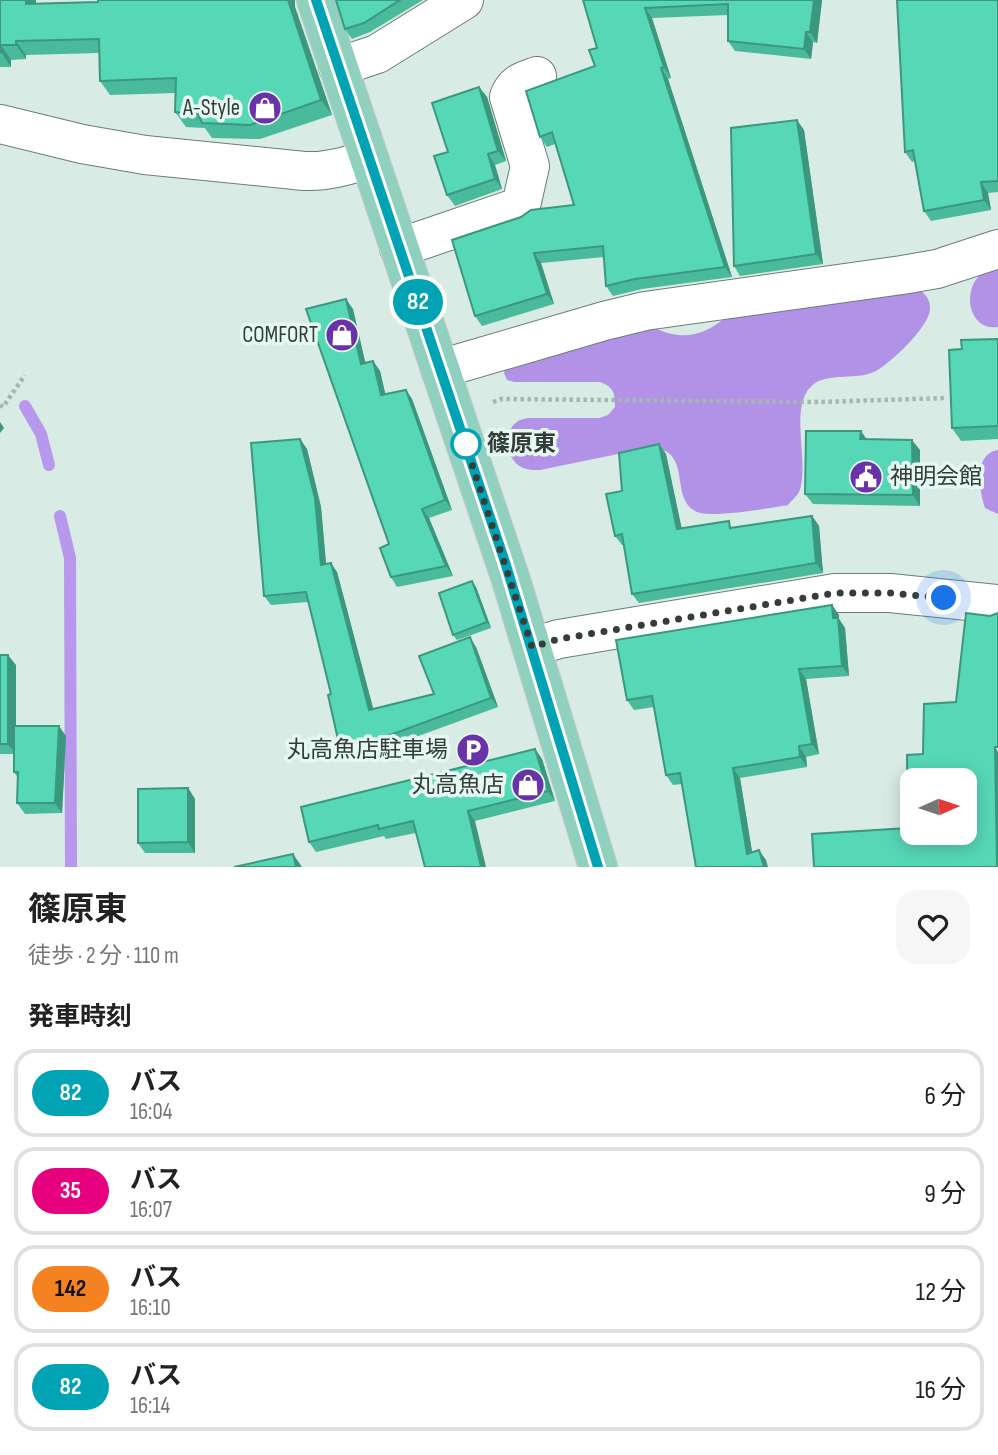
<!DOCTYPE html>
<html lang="ja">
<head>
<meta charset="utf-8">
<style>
  :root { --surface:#fff; --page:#f6f6f6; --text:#222; --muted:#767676; --line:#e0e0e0 }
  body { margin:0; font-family:"Sofia Sans Condensed","Noto Sans JP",sans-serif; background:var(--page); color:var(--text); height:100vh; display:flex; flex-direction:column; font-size:26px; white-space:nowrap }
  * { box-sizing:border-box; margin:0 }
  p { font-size:23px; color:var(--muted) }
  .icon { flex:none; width:38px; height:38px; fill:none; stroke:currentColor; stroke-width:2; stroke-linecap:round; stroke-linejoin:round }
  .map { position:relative; height:867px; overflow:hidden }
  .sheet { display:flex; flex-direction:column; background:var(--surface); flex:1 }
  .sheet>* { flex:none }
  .badge { padding:0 14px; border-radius:23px; font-size:24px; line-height:46px }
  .needle { width:46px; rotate:87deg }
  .tools { position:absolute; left:900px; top:768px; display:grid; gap:14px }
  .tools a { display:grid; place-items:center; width:77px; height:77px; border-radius:14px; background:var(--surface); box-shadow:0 4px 18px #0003; font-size:35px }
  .you { position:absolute; width:35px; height:35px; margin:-18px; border:5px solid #fff; border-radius:50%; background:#1a73e8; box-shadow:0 0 0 10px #1a73e833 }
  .map>.badge { position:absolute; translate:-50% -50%; box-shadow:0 0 0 4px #fff }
  h2 { padding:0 28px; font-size:26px; line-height:63px }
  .round { display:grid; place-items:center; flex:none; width:74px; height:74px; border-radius:21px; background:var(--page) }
  .summary { display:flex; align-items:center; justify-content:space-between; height:119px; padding:0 28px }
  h1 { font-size:33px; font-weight:700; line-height:52px }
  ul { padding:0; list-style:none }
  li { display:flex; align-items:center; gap:21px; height:88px; margin:0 14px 10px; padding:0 14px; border:4px solid var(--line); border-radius:21px }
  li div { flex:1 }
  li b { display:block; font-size:26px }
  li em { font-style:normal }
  li .badge { min-width:77px; font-weight:700; text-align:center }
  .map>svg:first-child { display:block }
  .forest { fill:#b292e7 }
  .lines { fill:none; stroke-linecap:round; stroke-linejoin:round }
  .stream { stroke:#b898ed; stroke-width:12 }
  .minor-casing { stroke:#6b7d77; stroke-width:40 }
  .major-casing { stroke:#c6c9c8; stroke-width:40 }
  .path { stroke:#a6b6b0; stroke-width:4.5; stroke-dasharray:3.5 3.5; stroke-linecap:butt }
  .minor { stroke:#fff; stroke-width:38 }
  .major { stroke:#8fd0be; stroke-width:38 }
  .wall { fill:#4aba9d }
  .shaded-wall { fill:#3c977f }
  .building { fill:#56d8b6; stroke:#3c977f; stroke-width:2; fill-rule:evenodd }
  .line-casing { stroke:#fff; stroke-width:16 }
  .line { stroke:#00a3b4; stroke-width:10 }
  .walk { stroke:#353d3a; stroke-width:7; stroke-dasharray:0 12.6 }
  .stop-dot { fill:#fff; stroke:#00a3b4; stroke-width:3.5 }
  .labels { text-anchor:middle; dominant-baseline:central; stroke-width:7; stroke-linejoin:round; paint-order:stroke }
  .poi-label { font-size:23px; fill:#353d3a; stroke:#e5f9f2; text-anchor:end }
  .stop-label { font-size:23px; font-weight:bold; fill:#353d3a; stroke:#e5f9f2; text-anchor:start }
</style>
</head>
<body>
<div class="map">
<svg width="998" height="867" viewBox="0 0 998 867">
  <rect width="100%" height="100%" fill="#d8ebe4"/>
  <g class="forest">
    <path d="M998,265V327C971,331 962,296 978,277C982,272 992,268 998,265Z"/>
    <path d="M921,291C927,296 930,300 930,309C930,326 889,365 874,372C856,380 831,373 815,383C786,403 811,463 799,492C797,496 791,501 788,505C771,508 711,518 697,512C668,498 694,452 652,447L540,470C532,470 523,470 517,464C506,455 504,430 517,422C520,419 525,419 528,418H599L608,415L615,407C615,393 614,387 600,382H514L507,380L504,373L506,367L511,363L655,328C682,341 704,336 726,317Z"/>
    <path d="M998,450V514L985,508C979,490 973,454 998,450Z"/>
  </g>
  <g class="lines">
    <g class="stream">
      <polyline points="25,406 41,434 49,465"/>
      <polyline points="60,516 70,558 71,867"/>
    </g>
    <defs>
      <g id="minor">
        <polyline points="338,67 377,54 464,0"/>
        <path d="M0,124L82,144L145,155L304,171C327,172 347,166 369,159"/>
        <path d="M399,248L521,206L530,166L509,97C514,83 523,81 537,76"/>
        <polyline points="440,369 604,321 645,311 902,275 937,269 998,249"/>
        <polyline points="532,647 559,639 835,593 890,593 998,604"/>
      </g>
      <polyline id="major" points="316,0 511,580 598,867"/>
    </defs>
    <use href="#minor" class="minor-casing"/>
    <use href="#major" class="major-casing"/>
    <g class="path">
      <polyline points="493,402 501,399 819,402 947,398"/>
      <polyline points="0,405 3,407 25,375"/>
    </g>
    <use href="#minor" class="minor"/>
    <use href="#major" class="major"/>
  </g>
  <g class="wall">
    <polygon points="0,0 36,0 36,3 98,2 98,0 295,0 295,7 332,115 260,139 212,138 205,128 186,127 175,112 176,93 110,95 100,81 99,53 26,55 26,59 11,60 11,67 0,67"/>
    <polygon points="336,0 423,0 370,32 352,39 345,29"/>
    <polygon points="583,0 822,0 817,43 813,42 811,59 735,51 728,41 728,15 652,18 671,78 668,79 732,277 642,289 613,296 606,286 604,257 541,263 554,304 482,326 475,316 574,205 555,144 547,147 540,137 595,66 597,48"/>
    <polygon points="998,0 998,192 988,193 991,210 931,221 924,211 915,161 912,162 905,152"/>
    <polygon points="479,87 487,97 506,161 495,165 502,189 455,206 447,195 448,152"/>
    <polygon points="804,130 823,264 740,276 734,266"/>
    <polygon points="353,309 365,363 373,361 380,371 385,394 406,390 412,399 452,510 429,518 453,576 397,587 391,577 389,544"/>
    <polygon points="998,339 998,439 961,441 952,428 962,349"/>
    <polygon points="300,439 307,449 321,507 326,564 337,572 373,709 434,694 476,647 498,707 347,762 341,753 331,694 308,602 271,605 264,596"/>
    <polygon points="867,440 920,450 920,506 813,504 805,494"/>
    <polygon points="659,444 666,454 681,528 734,528 812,516 819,526 823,573 639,603 632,594 624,545 622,545 615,536 622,491"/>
    <polygon points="476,587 491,628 457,640 453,635"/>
    <polygon points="832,605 839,615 839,619 845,628 849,676 806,679 819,754 806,757 807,767 740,778 752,852 766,860 696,867 682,784 673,785 666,775 654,707 634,710 627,700"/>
    <polygon points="0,655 16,665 16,726 66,736 62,813 25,814 17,803 18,778 14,772 14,754 0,754"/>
    <polygon points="535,749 542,759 555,801 475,821 386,839 384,836 316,852 309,842"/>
    <polygon points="188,788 195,799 195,853 145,853 138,843"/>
  </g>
  <g class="shaded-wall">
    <polygon points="26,0 36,0 36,18 26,4"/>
    <polygon points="288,0 295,0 295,7 332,115 321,100"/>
    <polygon points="814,0 822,0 817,43 810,32"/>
    <polygon points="645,8 652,18 671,78 664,67"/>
    <polygon points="806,32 813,42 811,59 804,49"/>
    <polygon points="16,41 26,55 26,59 16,45"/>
    <polygon points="1,45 11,60 11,67 1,52"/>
    <polygon points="661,68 668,79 732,277 725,267"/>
    <polygon points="479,87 487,97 506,161 498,151"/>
    <polygon points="797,120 804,130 823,264 816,254"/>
    <polygon points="488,154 495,165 502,189 495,179"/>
    <polygon points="981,182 988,193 991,210 984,200"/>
    <polygon points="534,253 541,263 554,304 547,294"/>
    <polygon points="346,299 353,309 368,374 361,364"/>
    <polygon points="373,361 380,371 388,405 381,395"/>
    <polygon points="406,390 412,399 452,510 445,500"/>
    <polygon points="0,422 4,428 0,433"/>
    <polygon points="861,431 868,441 860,439"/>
    <polygon points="300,439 307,449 321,507 327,574 321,565"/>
    <polygon points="912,440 920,450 920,506 913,495"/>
    <polygon points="659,444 666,454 684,539 677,529"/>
    <polygon points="422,509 429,518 453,576 446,566"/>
    <polygon points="812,516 819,526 823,573 816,563"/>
    <polygon points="331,563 337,572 376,719 369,710"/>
    <polygon points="472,581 476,587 491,628 487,622"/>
    <polygon points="832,605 839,615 839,619 845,628 849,676 842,666 833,618"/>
    <polygon points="470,637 476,647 498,707 491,698"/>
    <polygon points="8,655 16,665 16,754 8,744"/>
    <polygon points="799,669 806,679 819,754 812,744"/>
    <polygon points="59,726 66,736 62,813 55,803"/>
    <polygon points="799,746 806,757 807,767 800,757"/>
    <polygon points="995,747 998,752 998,867 997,867"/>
    <polygon points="535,749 542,759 555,801 548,791"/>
    <polygon points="733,768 740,778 754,864 747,854"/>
    <polygon points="188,788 195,799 195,853 188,842"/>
    <polygon points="468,811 475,821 486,867 481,867"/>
    <polygon points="759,850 766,860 768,867 764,867"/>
    <polygon points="293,854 302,867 296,867"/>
  </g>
  <g class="building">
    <polygon points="0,0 26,0 26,4 98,2 98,0 288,0 321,100 250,125 202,123 198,114 175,112 176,78 100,81 99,39 16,41 16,45 1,45 1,52 0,52"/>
    <polygon points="336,0 400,0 364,23 345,29"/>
    <polygon points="583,0 814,0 810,32 806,32 804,49 728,41 728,4 645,8 664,67 661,68 725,267 635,279 606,286 603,246 534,253 547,294 475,316 452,240 521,217 531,210 574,205 552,132 540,137 526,91 595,66 589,50 597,48"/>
    <polygon points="897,0 998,0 998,181 981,182 984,200 924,211 913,150 905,152"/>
    <polygon points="479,87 498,151 488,154 495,179 447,195 434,156 448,152 432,103"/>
    <polygon points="797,120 816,254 734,266 731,128"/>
    <polygon points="346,299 361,364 373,361 381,395 406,390 445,500 422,509 446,566 391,577 380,548 389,544 306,309"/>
    <polygon points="998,339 998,426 952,428 949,350 962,349 961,340"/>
    <polygon points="806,431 861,431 860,439 912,440 913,495 805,494"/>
    <polygon points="300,439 315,498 321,565 331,563 369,710 434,694 419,656 470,637 491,698 341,753 328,695 331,694 306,592 264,596 251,443"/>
    <polygon points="659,444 677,529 729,521 730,528 812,516 816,563 632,594 622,534 615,536 606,494 622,491 619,453"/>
    <polygon points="472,581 487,622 453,635 439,593"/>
    <polygon points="832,605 833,618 838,618 842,666 799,669 812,744 799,746 800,757 733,768 747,854 759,850 764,867 696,867 680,773 666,775 652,696 627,700 616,640"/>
    <path d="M966,613L990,616L998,613V747H995L997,867H814L812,834L908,828L907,755L923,754L924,704L956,702ZM912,780H964V833H912Z"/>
    <rect x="0" y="655" width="8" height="89"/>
    <polygon points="14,726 59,726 55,803 17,803 18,772 14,772"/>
    <polygon points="535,749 548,791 468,811 481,867 425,867 413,821 379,829 378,825 309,842 301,807"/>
    <polygon points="188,788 188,842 138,843 138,789"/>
    <polygon points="293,854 296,867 234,867"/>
  </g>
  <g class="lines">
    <defs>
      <polyline id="line" points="316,0 505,562 598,867"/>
    </defs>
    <use href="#line" class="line-casing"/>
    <use href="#line" class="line"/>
    <polyline class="walk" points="466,444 463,437 532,647 559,639 835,593 890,593 944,598"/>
  </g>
  <defs>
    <symbol id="shop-disc" viewBox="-11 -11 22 22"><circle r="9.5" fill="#6a32a9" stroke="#e5f9f2"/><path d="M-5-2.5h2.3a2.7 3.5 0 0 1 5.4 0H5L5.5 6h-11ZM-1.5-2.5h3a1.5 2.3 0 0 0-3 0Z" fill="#fff"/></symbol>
    <symbol id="civic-disc" viewBox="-11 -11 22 22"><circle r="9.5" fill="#6a32a9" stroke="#e5f9f2"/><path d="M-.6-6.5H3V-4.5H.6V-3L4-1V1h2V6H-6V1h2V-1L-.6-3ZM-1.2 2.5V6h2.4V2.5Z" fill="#fff"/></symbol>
    <symbol id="parking-disc" viewBox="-11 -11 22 22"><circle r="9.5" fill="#6a32a9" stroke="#e5f9f2"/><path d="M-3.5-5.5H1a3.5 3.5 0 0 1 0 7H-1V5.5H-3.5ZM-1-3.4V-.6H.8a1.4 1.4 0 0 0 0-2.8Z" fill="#fff"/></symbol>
  </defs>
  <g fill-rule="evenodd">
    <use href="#shop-disc" x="246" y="89" width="38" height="38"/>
    <use href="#shop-disc" x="323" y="316" width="38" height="38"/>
    <use href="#civic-disc" x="847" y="458" width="38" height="38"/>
    <use href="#parking-disc" x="454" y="731" width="38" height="38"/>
    <use href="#shop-disc" x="509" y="766" width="38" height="38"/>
  </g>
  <circle class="stop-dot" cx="466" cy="444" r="14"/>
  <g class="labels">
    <g class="poi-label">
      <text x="240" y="108">A-Style</text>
      <text x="318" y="335">COMFORT</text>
      <text x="890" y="477" text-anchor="start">神明会館</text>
      <text x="448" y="750">丸高魚店駐車場</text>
      <text x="504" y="785">丸高魚店</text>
    </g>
    <g class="stop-label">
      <text x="487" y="444">篠原東</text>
    </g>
  </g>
</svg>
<div class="tools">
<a><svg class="needle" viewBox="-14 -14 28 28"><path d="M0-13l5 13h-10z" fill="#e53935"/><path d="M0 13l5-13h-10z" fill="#767676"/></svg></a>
</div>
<div class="you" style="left:944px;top:598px"></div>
<b class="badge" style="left:418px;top:302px;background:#00a3b4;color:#fff">82</b>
</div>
<section class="sheet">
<div class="summary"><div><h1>篠原東</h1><p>徒歩 · 2 分 · 110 m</p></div><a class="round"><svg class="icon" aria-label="heart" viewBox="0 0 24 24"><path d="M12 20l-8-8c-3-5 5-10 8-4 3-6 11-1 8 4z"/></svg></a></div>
<h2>発車時刻</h2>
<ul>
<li><span class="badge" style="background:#00a3b4;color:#fff">82</span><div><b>バス</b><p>16:04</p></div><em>6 分</em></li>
<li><span class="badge" style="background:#e6007e;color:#fff">35</span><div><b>バス</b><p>16:07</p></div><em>9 分</em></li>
<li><span class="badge" style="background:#f58220;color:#111">142</span><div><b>バス</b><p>16:10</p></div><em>12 分</em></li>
<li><span class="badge" style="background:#00a3b4;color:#fff">82</span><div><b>バス</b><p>16:14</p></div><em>16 分</em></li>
</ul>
</section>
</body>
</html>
